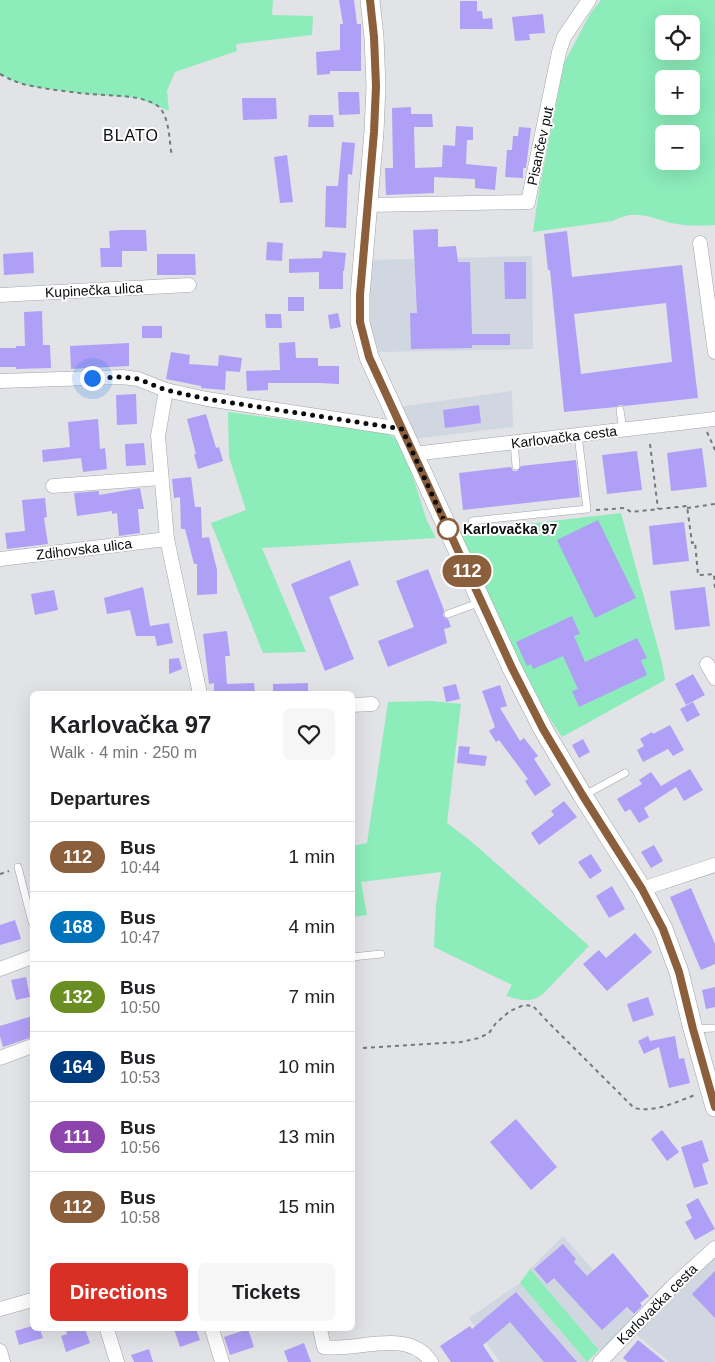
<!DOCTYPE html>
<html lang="en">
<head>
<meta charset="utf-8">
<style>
  :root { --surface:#fff; --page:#f6f6f6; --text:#202124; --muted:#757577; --line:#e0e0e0; --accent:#d93025 }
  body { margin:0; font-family:Helvetica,sans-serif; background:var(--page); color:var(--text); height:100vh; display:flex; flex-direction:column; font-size:19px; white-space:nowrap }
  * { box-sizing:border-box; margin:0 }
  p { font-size:16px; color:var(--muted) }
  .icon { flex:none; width:28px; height:28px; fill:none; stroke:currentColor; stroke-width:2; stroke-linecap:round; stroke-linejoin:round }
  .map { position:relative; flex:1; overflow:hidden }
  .details { position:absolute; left:30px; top:691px; width:325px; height:640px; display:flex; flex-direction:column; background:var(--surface); border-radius:8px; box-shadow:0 5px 20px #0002 }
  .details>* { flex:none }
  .badge { padding:0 10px; border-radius:16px; font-size:18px; line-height:32px }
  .fabs { position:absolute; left:655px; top:15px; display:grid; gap:10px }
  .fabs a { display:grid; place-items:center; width:45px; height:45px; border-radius:8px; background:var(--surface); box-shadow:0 5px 20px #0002; font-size:25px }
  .you { position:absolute; width:25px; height:25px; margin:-12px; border:4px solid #fff; border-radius:50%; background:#1a73e8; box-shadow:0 0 0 8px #1a73e833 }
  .map>.badge { position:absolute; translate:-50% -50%; box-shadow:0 0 0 2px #fff }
  h2 { padding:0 20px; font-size:19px; line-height:45px }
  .round { display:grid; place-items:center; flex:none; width:52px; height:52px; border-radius:8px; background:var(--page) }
  .overview { display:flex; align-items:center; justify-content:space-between; height:85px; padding:0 20px }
  h1 { font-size:24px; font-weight:700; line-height:38px }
  .cta { display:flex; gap:10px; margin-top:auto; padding:10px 20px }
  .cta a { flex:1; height:58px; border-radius:8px; background:var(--accent); color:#fff; font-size:20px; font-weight:700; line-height:58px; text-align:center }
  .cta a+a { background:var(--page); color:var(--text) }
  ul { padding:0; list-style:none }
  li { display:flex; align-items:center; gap:15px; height:70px; padding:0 20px; border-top:1px solid var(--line) }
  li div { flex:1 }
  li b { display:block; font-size:19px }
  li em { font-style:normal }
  li .badge { min-width:55px; font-weight:700; text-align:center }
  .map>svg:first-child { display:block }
  .built { fill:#d0d7e1 }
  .green { fill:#8cecba; fill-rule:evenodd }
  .building { fill:#b09ff6; fill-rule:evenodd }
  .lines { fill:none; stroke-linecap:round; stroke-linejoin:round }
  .lane-casing { stroke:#a1a4a7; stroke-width:8 }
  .street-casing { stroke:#a1a4a7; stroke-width:15 }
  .secondary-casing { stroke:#a1a4a7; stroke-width:20 }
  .path { stroke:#76777a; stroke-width:2; stroke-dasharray:4 4; stroke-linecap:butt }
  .lane { stroke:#fff; stroke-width:7 }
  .street { stroke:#fff; stroke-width:14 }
  .secondary { stroke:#fff; stroke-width:19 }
  .line-casing { stroke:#fff; stroke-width:11 }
  .line { stroke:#8b5e3c; stroke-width:8 }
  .walk { stroke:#0b0c0d; stroke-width:5; stroke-dasharray:0 9 }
  .stop-dot { fill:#fff; stroke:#8b5e3c; stroke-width:2.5 }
  .labels { text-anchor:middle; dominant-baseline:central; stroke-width:4; stroke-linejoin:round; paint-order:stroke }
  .street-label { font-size:14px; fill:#0b0c0d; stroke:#fff }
  .stop-label { font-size:14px; font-weight:bold; fill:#0b0c0d; stroke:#fff; text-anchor:start }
  .quarter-label { font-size:16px; letter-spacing:1px; fill:#0b0c0d; stroke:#fff }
</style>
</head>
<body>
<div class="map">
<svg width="715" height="1362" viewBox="0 0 715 1362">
  <rect width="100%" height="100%" fill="#e1e3e7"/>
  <g class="built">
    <polygon points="532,256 533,349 379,352 368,322 368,260"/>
    <polygon points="512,391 513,427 413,439 398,407"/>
    <polygon points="563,1236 636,1318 602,1353 530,1269"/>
    <polygon points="715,1256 715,1362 670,1362 633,1332 682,1288"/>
    <polygon points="520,1283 587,1362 500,1362 469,1318"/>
  </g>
  <g class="green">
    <polygon points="0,0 273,0 272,15 313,16 312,35 236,44 237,51 175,72 167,91 169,111 138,98 87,94 34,87 16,82 0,74"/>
    <path d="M601,0H715V225C701,226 685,226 671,223C648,217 635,209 613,221L533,232L539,191L564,63L590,14ZM664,24H691V51H664ZM664,79H691V106H664ZM664,134H691V161H664Z"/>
    <polygon points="228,412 381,432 392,436 397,440 410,468 427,521 436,538 262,548 306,652 263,653 211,523 246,510 229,457"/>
    <polygon points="621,513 662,663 665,680 562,737 536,698 460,532"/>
    <path d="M431,701L461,704L447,823L472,842L589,946L543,994C529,1004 522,1000 506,996L512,985L434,947L436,905L441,872L361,882L367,915L353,917V846L367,843L388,702Z"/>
    <polygon points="530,1269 599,1350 587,1362 520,1283"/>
  </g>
  <g class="building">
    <polygon points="339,0 354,0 357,24 361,24 361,71 330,71 330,74 317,75 316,52 340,50 340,24 343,24"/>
    <polygon points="460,1 477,1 477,11 482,11 483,19 492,18 493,29 460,29"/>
    <polygon points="543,14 545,33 529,34 530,40 515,41 512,17"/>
    <polygon points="338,92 359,92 360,114 339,115"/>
    <polygon points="242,98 276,98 277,119 243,120"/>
    <polygon points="411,107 411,114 432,114 433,127 414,127 415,168 442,167 443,145 455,146 456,126 473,127 473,140 467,140 466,164 497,167 495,190 475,188 475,179 434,177 434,193 386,195 385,168 393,168 392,108"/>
    <polygon points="309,115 333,115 334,127 308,127"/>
    <polygon points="519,127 531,128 526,168 523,168 523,178 505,177 507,150 512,150 513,136 518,136"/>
    <polygon points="342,142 355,143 352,175 348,174 346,228 325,227 326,186 338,186"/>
    <polygon points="287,155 293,202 280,203 274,157"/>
    <polygon points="438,229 438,247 456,246 458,262 470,262 472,334 510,334 510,345 472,345 472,348 411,349 410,313 417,313 413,230"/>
    <polygon points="121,230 146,230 147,251 122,251 122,267 101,267 100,248 110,248 109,231"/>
    <path d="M567,231L572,277L682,265L698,398L624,406L620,405L616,407L564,412L550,270H548L544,234ZM666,303L672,362L581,374L574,314Z"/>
    <polygon points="267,242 283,243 282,261 266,260"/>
    <polygon points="323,251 346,253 344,271 343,271 343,289 319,289 319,272 289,273 289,259 322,258"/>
    <polygon points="33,252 34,273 4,275 3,254"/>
    <polygon points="157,254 195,254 196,275 157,275"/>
    <polygon points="504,262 526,262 526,299 505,299"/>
    <rect x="288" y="297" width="16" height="14"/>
    <polygon points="42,311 43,345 50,345 51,368 16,369 16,367 0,367 0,348 16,348 16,346 25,346 24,312"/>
    <polygon points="338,313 341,327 330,329 328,315"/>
    <polygon points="265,314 281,314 282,328 266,328"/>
    <rect x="142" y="326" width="20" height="12"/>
    <polygon points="295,342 296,358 318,358 318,366 339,366 339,384 319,383 268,383 268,390 247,391 246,371 280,370 279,343"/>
    <polygon points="129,343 129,366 71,369 70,346"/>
    <polygon points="171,352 190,355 189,364 218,366 219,355 242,358 240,372 226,371 225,390 201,388 201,386 166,379"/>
    <polygon points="136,394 137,424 117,425 116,395"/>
    <polygon points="479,405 481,423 445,428 443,410"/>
    <polygon points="206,414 216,448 219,447 223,461 198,469 194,454 196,454 187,419"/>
    <polygon points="98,419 100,449 105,448 107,469 83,472 81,458 43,462 42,450 70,447 68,422"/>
    <polygon points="144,443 146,465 126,466 125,444"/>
    <polygon points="702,448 707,487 671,491 667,453"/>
    <polygon points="637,451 642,490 607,494 602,455"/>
    <polygon points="576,460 580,497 463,510 459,473 511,467 513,471 517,471 521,466"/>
    <polygon points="191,477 195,507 201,507 202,538 209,537 217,570 217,594 197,595 197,564 194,564 185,529 181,529 180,497 174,498 172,479"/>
    <polygon points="140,488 144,509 138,509 140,533 119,536 117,513 112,514 112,511 77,516 74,493 99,491 99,495"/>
    <polygon points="45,498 47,517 44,518 48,544 7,549 5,533 25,531 22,500"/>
    <polygon points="598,520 636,598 595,618 557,540"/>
    <polygon points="684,522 689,561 653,565 649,526"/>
    <polygon points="350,560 359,585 329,597 354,659 325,671 291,584"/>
    <polygon points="428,569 444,610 443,616 448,619 451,627 444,629 447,643 388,667 378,641 414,627 396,581"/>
    <polygon points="143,587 150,626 169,623 173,643 157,646 155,636 136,636 130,610 107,614 104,598"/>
    <polygon points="705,587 710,626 675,630 670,591"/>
    <polygon points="54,590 58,610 35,615 31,594"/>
    <polygon points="572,616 580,634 574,636 585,662 637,638 647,658 641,660 647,675 579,707 572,691 578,689 563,656 533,669 531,664 527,666 516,642"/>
    <polygon points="227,631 230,656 225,656 227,684 254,683 255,694 214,694 214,683 209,684 203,634"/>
    <polygon points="179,658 182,669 169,674 169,659"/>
    <polygon points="693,674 705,695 686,705 675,684"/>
    <polygon points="308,683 308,694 273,694 273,684"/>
    <polygon points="456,684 460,699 446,702 443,687"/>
    <polygon points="500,685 507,706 500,708 520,741 524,738 538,756 534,759 551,785 535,796 525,781 528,779 499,740 496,742 489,731 495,727 482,691"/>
    <polygon points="693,702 700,715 687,722 680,709"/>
    <polygon points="670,725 684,750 673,756 668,749 643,762 637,750 644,746 640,739 652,732 653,734"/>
    <polygon points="583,739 590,752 579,758 572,745"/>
    <polygon points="459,746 470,747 469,754 487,756 485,766 457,763"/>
    <polygon points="690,769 703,790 684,801 676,787 644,808 649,817 639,823 630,809 625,812 617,799 642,784 639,780 651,772 661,786"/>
    <polygon points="564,801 577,817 539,845 531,833 554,815 551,811"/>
    <polygon points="654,845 663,861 651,868 641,852"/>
    <polygon points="591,854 602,871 590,879 578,862"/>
    <polygon points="612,886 625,909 609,918 596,896"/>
    <polygon points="691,888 715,944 715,964 701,970 670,897"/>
    <polygon points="15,920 21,939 0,945 0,925"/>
    <polygon points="635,933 652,952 607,991 583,964 599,950 606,958"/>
    <polygon points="26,977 30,997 16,1000 11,980"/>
    <polygon points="715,987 715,1007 706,1009 702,990"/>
    <polygon points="648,997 654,1015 633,1022 627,1004"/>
    <polygon points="32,1016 32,1037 3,1047 0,1036 0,1026"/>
    <polygon points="648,1036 650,1041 675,1036 679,1059 684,1058 690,1083 669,1088 659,1047 644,1054 638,1041"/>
    <polygon points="516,1119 557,1167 531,1190 490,1142"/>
    <polygon points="662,1130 679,1152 667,1161 651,1139"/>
    <polygon points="702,1140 709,1161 702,1164 708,1184 694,1188 681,1147"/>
    <polygon points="698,1198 715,1229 695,1240 685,1222 692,1218 686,1205"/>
    <polygon points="563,1244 576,1259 574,1262 587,1276 613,1253 649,1296 640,1303 642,1306 634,1314 627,1307 602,1330 554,1278 547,1284 534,1269"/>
    <polygon points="715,1271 715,1318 692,1294"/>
    <polygon points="516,1292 577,1362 544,1362 510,1322 483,1345 494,1362 451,1362 440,1346 470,1326 472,1329"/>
    <polygon points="32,1326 32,1329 40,1329 43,1338 19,1345 15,1331"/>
    <polygon points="66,1329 85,1329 90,1343 66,1352 61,1336 67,1334"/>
    <polygon points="174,1329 196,1329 200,1340 180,1347"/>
    <polygon points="248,1329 254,1347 230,1355 224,1337"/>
    <polygon points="638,1340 665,1362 628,1362 623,1358"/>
    <polygon points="304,1343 311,1362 288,1362 284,1351"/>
    <polygon points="149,1349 153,1362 134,1362 131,1355"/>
  </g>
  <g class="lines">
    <defs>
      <g id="lane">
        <polyline points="620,410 623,430"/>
        <polyline points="514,443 516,466"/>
        <polyline points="472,521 587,509 578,435"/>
        <polyline points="448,614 481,602"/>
        <polyline points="583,796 625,773"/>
        <polyline points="18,867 32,922"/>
        <polyline points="352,957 381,954"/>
        <polyline points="693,1029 715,1028"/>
      </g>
      <g id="street">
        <polyline points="368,205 528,202 559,52 564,37 589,0"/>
        <polyline points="700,243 715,352"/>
        <polyline points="0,295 189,285"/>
        <polyline points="0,381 122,377 138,379 166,390 207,399 402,429"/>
        <polyline points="166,390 158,436 167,539 200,694"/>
        <polyline points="413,454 715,419"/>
        <polyline points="53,486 161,478"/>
        <polyline points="0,559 167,539"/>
        <polyline points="707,664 715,678"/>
        <polyline points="352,705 372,704"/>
        <polyline points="642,889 715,865"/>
        <polyline points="0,969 32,957"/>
        <polyline points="0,1058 32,1046"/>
        <polyline points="0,1309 32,1300"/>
        <polyline points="107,1329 117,1362"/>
        <polyline points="212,1329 222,1362"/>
        <path d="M320,1329L324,1347C357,1352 409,1327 431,1362"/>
        <polyline points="0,1351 3,1362"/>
        <polyline points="600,1362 672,1287 715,1248"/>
      </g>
      <polyline id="secondary" points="370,0 374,37 376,86 374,132 360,295 360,322 369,357 512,668 543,729 583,796 642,889 663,929 679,972 693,1029 715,1107"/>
    </defs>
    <use href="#lane" class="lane-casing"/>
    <use href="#street" class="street-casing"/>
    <use href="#secondary" class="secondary-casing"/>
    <g class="path">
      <path d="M0,74C11,80 20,84 32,86C51,90 71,92 89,94C108,96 146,94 160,108C170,120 169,142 172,156"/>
      <polyline points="707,432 715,450"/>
      <polyline points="650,444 658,509"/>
      <polyline points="687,508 715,504"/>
      <polyline points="596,510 625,508 631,512 687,506 692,543 695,542 698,575 714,574 715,589"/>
      <polyline points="0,874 9,871"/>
      <path d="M363,1048L461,1042L479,1038L489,1033L496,1023L510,1011L524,1005L533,1006L548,1022L634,1108C654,1113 676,1102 695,1095"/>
    </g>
    <use href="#lane" class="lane"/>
    <use href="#street" class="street"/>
    <use href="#secondary" class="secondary"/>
  </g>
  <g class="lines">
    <defs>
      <polyline id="line" points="370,0 374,37 376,86 374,132 360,295 360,322 369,357 512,668 543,729 583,796 642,889 663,929 679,972 693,1029 715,1107"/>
    </defs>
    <use href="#line" class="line-casing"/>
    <use href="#line" class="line"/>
    <polyline class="walk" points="92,378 122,377 138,379 166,390 207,399 402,429 451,536 448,529"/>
  </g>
  <circle class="stop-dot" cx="448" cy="529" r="10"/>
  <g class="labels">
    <g class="street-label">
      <text transform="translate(540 146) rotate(-78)">Pisančev put</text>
      <text transform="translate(94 290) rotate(-3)">Kupinečka ulica</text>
      <text transform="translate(564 437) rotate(-7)">Karlovačka cesta</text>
      <text transform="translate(84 549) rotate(-7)">Zdihovska ulica</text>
      <text transform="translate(657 1304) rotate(-45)">Karlovačka cesta</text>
    </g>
    <g class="stop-label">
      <text x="463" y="529">Karlovačka 97</text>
    </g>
    <g class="quarter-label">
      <text x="131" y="135">BLATO</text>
    </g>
  </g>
</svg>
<div class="fabs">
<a><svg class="icon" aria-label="locate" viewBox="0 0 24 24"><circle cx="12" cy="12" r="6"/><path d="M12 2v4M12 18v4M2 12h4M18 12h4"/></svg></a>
<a>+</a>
<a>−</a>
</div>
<div class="you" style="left:92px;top:378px"></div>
<b class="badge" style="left:467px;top:571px;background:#8b5e3c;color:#fff">112</b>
<section class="details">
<div class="overview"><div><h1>Karlovačka 97</h1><p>Walk · 4 min · 250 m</p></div><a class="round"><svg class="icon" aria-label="heart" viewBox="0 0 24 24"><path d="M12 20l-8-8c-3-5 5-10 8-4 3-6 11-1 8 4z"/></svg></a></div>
<h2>Departures</h2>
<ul>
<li><span class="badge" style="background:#8b5e3c;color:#fff">112</span><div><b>Bus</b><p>10:44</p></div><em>1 min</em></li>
<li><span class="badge" style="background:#0072bc;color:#fff">168</span><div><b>Bus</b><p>10:47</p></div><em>4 min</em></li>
<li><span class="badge" style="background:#6b8e23;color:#fff">132</span><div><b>Bus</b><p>10:50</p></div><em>7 min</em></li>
<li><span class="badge" style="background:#003b80;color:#fff">164</span><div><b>Bus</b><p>10:53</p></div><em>10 min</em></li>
<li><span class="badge" style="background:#8e44ad;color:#fff">111</span><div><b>Bus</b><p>10:56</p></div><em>13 min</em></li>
<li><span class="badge" style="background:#8b5e3c;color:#fff">112</span><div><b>Bus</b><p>10:58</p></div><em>15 min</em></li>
</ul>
<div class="cta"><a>Directions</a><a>Tickets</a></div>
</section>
</div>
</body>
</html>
